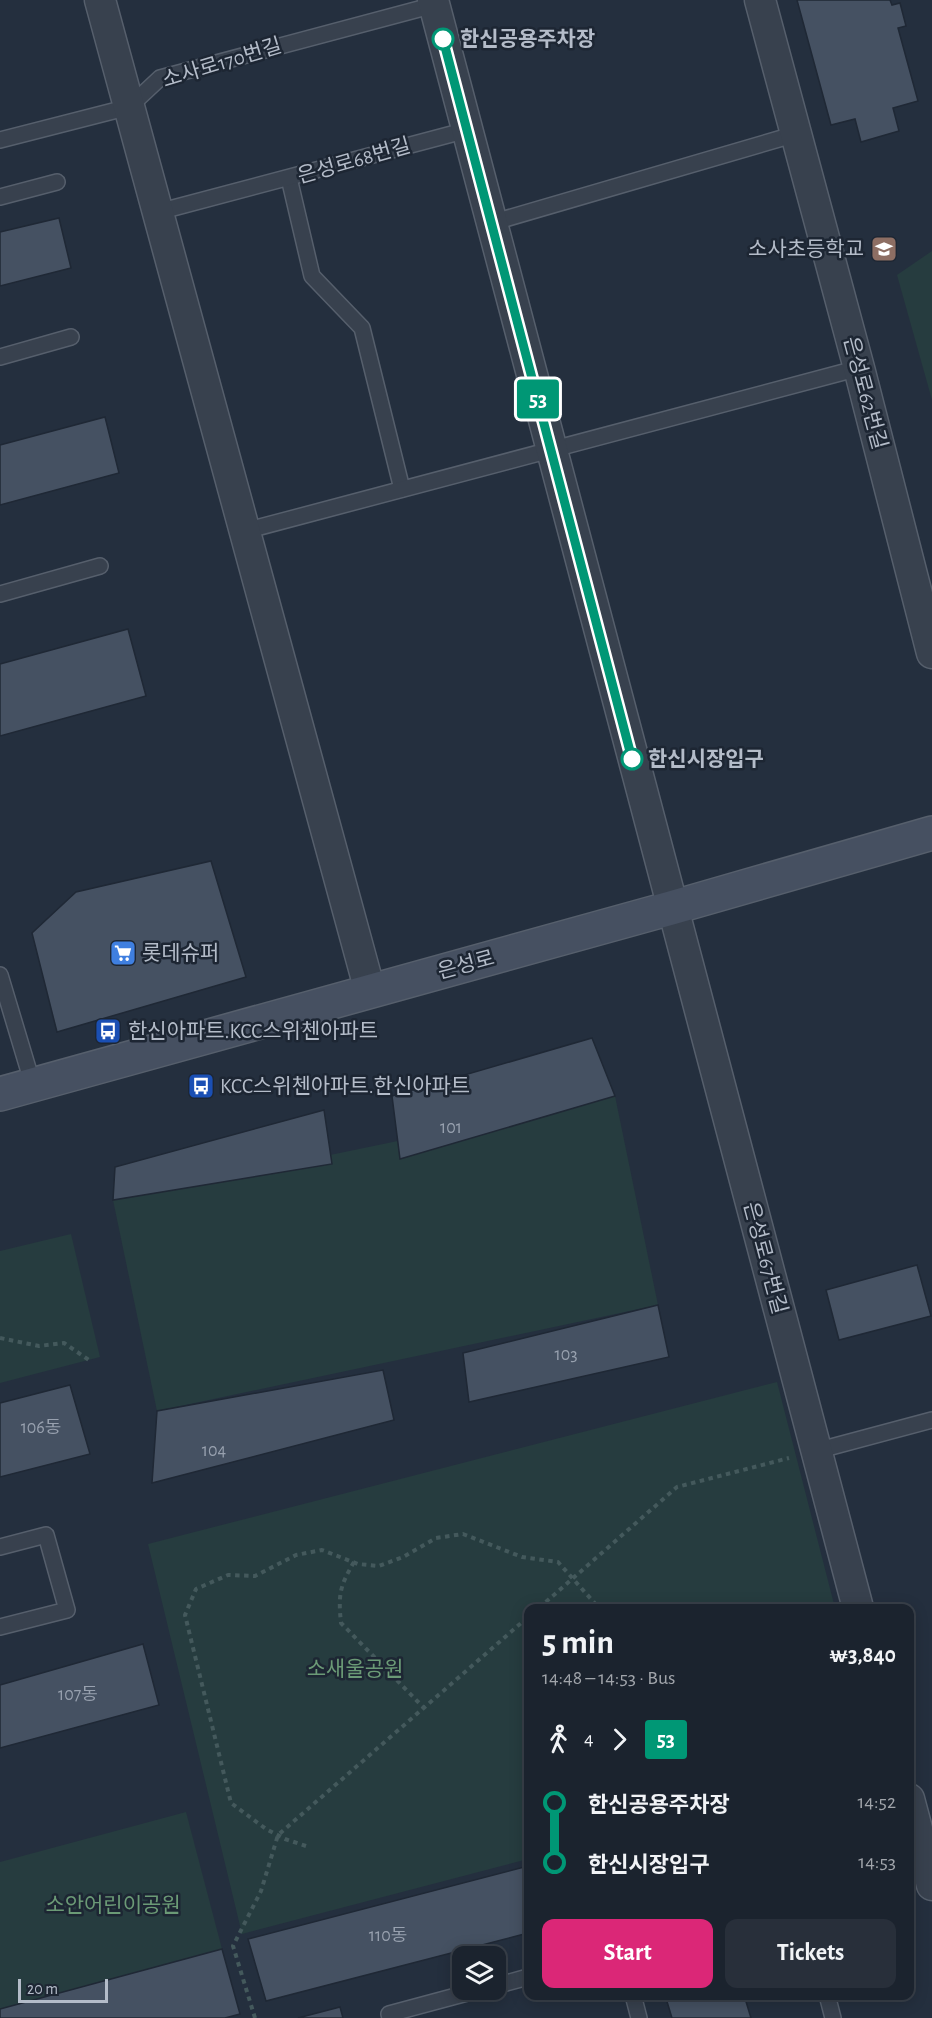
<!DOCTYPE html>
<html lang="en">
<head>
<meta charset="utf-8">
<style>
  :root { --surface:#1b232e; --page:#282f3a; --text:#f1f3f6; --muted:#a0a4aa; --line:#39404a; --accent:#db2777 }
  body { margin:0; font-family:"Alegreya Sans","Noto Sans KR",sans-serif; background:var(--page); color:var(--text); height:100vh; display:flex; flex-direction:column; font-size:22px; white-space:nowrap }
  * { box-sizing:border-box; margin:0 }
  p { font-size:20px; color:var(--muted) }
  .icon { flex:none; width:33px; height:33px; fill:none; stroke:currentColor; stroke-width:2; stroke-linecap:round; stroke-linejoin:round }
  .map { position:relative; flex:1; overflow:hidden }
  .panel { position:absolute; left:524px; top:1604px; width:390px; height:396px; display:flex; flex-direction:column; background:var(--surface); border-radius:12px; box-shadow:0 3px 15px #0003,0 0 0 2px var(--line) }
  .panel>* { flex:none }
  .badge { padding:0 12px; border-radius:4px; font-size:21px; line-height:39px }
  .buttons { position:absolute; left:452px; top:1946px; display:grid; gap:12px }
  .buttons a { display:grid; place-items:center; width:54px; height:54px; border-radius:12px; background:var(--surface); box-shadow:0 3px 15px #0003,0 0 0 2px var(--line); font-size:30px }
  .scale { position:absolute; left:18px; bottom:15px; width:90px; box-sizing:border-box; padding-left:6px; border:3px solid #b4bcc9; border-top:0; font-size:16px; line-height:21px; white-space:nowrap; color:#b4bcc9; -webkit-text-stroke:4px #1d2633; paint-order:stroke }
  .map>.badge { position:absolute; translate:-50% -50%; box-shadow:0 0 0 3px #fff }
  .legs { display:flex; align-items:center; gap:9px; height:66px; padding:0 18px; font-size:20px }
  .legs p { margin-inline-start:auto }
  .summary { display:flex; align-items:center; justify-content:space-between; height:102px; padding:0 18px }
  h1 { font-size:33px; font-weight:700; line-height:45px }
  .action { display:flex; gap:12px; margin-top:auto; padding:12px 18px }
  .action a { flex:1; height:69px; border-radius:12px; background:var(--accent); color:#fff; font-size:24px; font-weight:700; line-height:69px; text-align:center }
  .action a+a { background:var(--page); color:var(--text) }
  ul { padding:0 18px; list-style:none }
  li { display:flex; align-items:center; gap:21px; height:60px; font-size:22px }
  li i { display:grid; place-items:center; width:9px; height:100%; margin:0 8px; background:currentColor }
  li i::after { content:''; width:15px; height:15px; margin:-8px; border:4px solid; border-radius:50%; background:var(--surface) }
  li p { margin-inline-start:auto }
  li:first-child i { background:linear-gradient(#0000 50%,currentColor 0) }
  li:last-child i { background:linear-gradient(currentColor 50%,#0000 0) }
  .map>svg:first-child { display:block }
  .green { fill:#263c3f }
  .building { fill:#455162; stroke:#1f2835; stroke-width:1.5 }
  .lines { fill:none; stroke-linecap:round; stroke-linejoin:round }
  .lane-casing { stroke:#565f6c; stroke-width:18 }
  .street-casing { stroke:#565f6c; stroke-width:33 }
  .secondary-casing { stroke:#565f6c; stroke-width:36 }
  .path { stroke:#44595c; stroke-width:4; stroke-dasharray:4.5 4.5; stroke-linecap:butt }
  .lane { stroke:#38414e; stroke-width:15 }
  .street { stroke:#38414e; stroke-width:30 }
  .secondary { stroke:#465061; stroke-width:33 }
  .line-1-casing { stroke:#fff; stroke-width:14 }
  .line-1 { stroke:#009775; stroke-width:9 }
  .stop-1-dot { fill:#fff; stroke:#009775; stroke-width:3 }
  .labels { text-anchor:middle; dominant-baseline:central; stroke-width:5; stroke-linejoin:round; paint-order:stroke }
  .number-label { font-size:18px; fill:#98a1af }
  .stop-label { font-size:21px; font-weight:bold; fill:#b4bcc9; stroke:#1d2633; text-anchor:start }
  .street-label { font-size:21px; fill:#b4bcc9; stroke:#1d2633 }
  .poi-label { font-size:21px; fill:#b4bcc9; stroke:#1d2633; text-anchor:start }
  .park-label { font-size:21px; fill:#6b9a76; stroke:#1d2633 }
</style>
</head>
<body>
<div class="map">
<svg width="932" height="2018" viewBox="0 0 932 2018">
  <rect width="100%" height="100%" fill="#242f3e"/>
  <g class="green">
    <polygon points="932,251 932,400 897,275"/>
    <polygon points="615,1096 658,1305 157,1411 113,1200"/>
    <polygon points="71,1234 100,1357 0,1383 0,1251"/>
    <polygon points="777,1382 835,1608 528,1608 528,1859 242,1934 148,1544"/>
    <polygon points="186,1812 222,1949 0,2009 0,1862"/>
  </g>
  <g class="building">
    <polygon points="797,0 890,0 892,5 900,3 906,26 898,28 918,101 893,108 899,131 861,142 855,119 831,125"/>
    <polygon points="59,218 71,268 0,286 0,232"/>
    <polygon points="105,417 119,473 0,505 0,445"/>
    <polygon points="128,629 146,696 0,736 0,664"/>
    <polygon points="211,861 246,977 57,1032 32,933 76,892"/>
    <polygon points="592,1038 615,1096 400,1159 392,1096"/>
    <polygon points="324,1110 332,1164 113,1200 115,1167"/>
    <polygon points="917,1265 931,1316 839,1340 826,1290"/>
    <polygon points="658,1305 669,1357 469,1402 463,1353"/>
    <polygon points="383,1370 394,1420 152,1483 157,1411"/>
    <polygon points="70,1385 90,1454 0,1477 0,1403"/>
    <polygon points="143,1644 159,1705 0,1748 0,1685"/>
    <polygon points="528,1866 528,1933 266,2001 248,1939"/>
    <polygon points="222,1949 240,2014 225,2018 0,2018 0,2009"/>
    <polygon points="665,1995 744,1995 751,2018 672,2018"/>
    <polygon points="340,2007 343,2018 298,2018"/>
  </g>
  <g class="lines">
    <defs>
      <g id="lane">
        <polyline points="0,140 129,107 160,78 434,5"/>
        <polyline points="289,178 312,276 362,328 402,489"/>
        <polyline points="0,197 57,182"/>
        <polyline points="158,212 467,130"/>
        <polyline points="491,223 796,134"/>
        <polyline points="0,357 71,337"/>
        <polyline points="245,531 859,368"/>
        <polyline points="0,594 100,566"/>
        <polyline points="0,975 33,1085"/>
        <polyline points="816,1451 932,1420"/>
        <polyline points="0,1547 46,1535 67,1610 0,1627"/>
        <polyline points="495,1986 528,1977"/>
        <polyline points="633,1995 639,2018"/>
        <polyline points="827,1995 833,2018"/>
        <polyline points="390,2018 389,2014 482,1989"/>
      </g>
      <g id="street">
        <polyline points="100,0 370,991"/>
        <polyline points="433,0 858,1608"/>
        <polyline points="760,0 859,368 932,653"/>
        <polyline points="909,1799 932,1885"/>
      </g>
      <polyline id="secondary" points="0,1094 671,908 932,833"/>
    </defs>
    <use href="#lane" class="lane-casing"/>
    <use href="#street" class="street-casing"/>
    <use href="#secondary" class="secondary-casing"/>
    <g class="path">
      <polyline points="0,1338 39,1346 64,1343 89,1360"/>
      <path d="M354,1562C340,1586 338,1594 341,1623L424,1708"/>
      <polyline points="539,1608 677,1487 789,1458"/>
      <polyline points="306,1846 285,1839 266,1829 231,1803 185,1615 196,1589 228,1575 255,1576 296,1555 322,1550 358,1564 379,1566 403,1557 436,1538 463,1534 522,1557 558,1562 599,1608"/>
      <polyline points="255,2018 233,1946 261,1891 278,1835 528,1617"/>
    </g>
    <use href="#lane" class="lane"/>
    <use href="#street" class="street"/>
    <use href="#secondary" class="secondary"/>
  </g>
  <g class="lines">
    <defs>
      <polyline id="line-1" points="443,39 632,759"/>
    </defs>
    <use href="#line-1" class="line-1-casing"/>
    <use href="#line-1" class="line-1"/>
  </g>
  <defs>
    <symbol id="school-square" viewBox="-11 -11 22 22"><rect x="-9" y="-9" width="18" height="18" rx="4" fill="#8d6e63" stroke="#1d2633"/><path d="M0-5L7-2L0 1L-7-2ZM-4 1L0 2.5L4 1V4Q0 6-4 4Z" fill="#fff"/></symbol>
    <symbol id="supermarket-square" viewBox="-11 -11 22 22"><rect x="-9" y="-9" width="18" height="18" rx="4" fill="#3f7fe0" stroke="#1d2633"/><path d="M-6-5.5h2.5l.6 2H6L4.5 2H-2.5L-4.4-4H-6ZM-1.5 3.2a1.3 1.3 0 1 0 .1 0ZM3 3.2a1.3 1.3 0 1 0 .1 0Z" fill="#fff"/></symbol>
    <symbol id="bus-square" viewBox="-11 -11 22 22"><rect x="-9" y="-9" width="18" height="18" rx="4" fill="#1a4fb4" stroke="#1d2633"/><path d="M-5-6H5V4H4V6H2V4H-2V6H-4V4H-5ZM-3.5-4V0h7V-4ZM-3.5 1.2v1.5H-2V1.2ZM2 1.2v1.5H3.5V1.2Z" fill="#fff"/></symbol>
  </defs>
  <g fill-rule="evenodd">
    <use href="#school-square" x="869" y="234" width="30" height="30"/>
    <use href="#supermarket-square" x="108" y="938" width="30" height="30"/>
    <use href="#bus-square" x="93" y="1016" width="30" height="30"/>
    <use href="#bus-square" x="186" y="1071" width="30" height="30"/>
  </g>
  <g class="stop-1-dot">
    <circle cx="443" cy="39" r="10"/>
    <circle cx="632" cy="759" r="10"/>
  </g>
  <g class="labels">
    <g class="number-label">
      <text x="451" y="1128">101</text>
      <text x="566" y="1355">103</text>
      <text x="41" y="1428">106동</text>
      <text x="214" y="1451">104</text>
      <text x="78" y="1695">107동</text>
      <text x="388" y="1936">110동</text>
    </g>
    <g class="stop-label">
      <text x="460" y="39">한신공용주차장</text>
      <text x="648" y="759">한신시장입구</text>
    </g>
    <g class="street-label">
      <text transform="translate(222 63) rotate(-17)">소사로170번길</text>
      <text transform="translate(354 161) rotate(-16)">은성로68번길</text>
      <text transform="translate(865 393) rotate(75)">은성로62번길</text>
      <text transform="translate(466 965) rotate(-15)">은성로</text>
      <text transform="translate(765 1258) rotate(75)">은성로67번길</text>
    </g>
    <g class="poi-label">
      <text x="864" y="249" text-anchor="end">소사초등학교</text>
      <text x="142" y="953">롯데슈퍼</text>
      <text x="128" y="1031">한신아파트.KCC스위첸아파트</text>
      <text x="220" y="1086">KCC스위첸아파트.한신아파트</text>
    </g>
    <g class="park-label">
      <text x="355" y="1669">소새울공원</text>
      <text x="113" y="1905">소안어린이공원</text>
    </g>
  </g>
</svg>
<div class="buttons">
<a><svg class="icon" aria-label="layers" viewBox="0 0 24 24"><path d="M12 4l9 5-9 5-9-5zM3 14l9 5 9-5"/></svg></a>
</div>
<div class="scale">20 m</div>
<b class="badge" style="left:538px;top:399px;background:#009775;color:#fff">53</b>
<section class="panel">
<div class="summary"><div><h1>5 min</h1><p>14:48 – 14:53 · Bus</p></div><b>₩3,840</b></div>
<div class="legs"><svg class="icon" aria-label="walk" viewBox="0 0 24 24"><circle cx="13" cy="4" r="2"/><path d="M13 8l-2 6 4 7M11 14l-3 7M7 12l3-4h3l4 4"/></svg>4<svg class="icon" aria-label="forward" viewBox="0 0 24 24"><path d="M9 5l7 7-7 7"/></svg><b class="badge" style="background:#009775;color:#fff">53</b></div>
<ul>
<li><i style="color:#009775"></i><b>한신공용주차장</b><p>14:52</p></li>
<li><i style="color:#009775"></i><b>한신시장입구</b><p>14:53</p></li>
</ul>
<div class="action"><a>Start</a><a>Tickets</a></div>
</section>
</div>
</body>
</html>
